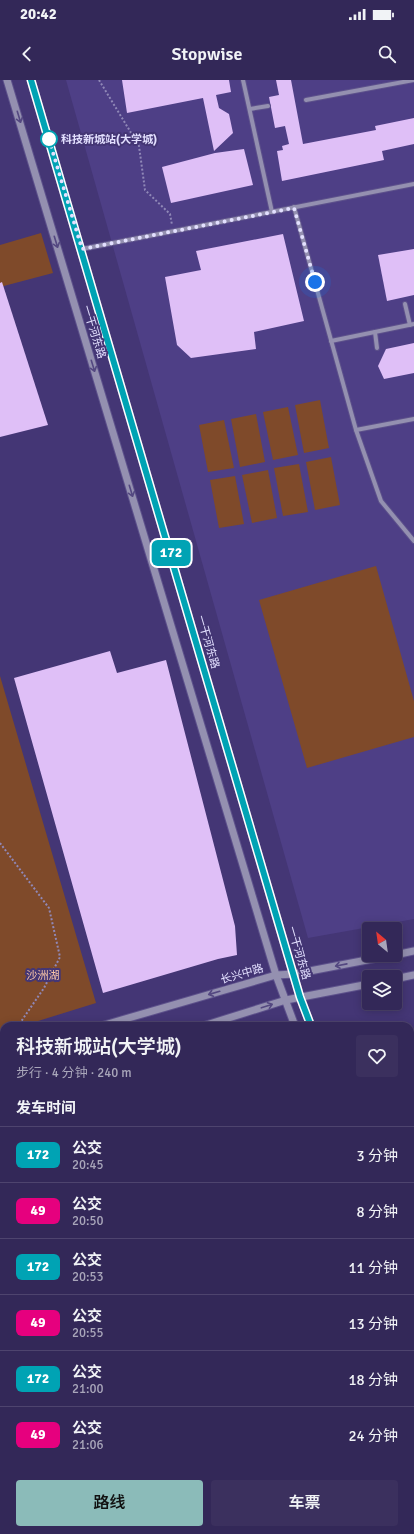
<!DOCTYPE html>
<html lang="zh">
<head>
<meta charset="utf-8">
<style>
  :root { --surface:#332858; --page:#3b305e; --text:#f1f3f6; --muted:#a9a6ba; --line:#4e446e; --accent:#8bbbb9 }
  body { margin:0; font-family:Signika,"Noto Sans SC",sans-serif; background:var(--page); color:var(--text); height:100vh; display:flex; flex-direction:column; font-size:15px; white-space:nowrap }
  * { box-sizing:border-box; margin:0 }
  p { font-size:13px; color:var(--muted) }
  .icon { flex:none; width:22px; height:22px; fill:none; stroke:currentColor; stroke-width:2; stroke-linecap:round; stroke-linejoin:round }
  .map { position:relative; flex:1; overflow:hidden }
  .side { position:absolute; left:0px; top:942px; width:414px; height:512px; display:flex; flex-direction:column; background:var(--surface); border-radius:12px 12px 0 0; box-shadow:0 2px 10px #0003,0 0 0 1px var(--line) }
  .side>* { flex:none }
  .badge { padding:0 8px; border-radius:6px; font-size:14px; line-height:26px }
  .needle { width:26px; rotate:331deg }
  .tools { position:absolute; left:362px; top:842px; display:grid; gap:8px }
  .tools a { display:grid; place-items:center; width:40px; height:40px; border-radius:4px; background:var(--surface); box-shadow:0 2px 10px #0003,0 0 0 1px var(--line); font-size:20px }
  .you { position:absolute; width:20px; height:20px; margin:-10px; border:3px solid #fff; border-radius:50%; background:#1a73e8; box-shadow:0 0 0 6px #1a73e833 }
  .map>.badge { position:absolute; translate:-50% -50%; box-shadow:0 0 0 2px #fff }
  h2 { padding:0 16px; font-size:15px; line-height:36px }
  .round { display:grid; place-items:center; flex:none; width:42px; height:42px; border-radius:4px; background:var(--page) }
  .head { display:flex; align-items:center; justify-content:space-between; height:68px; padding:0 16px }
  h1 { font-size:19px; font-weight:600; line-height:30px }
  .cta { display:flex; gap:8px; margin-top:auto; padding:8px 16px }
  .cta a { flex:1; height:46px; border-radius:4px; background:var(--accent); color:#111; font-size:16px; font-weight:600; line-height:46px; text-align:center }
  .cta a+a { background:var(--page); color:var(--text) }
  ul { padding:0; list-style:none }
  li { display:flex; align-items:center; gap:12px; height:56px; padding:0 16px; border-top:1px solid var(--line) }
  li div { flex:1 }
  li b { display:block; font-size:15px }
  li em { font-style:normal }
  li .badge { min-width:44px; font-weight:700; text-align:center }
  .status { display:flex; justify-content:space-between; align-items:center; height:28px; padding:0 20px; background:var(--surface); direction:ltr }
  .status svg { height:11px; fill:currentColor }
  header { display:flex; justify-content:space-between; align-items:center; height:52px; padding:0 16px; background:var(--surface); font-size:18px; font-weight:600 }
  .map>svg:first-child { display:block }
  .built { fill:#4e3f86 }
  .green { fill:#7f4a2a }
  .water { fill:#3c86a7 }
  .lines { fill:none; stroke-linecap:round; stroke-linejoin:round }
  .stream { stroke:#3c86a7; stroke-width:3.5 }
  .building { fill:#dfbff7 }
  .minor-casing { stroke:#5d518b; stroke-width:6 }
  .tertiary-casing { stroke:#5d518b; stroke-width:9 }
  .path { stroke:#9088b7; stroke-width:2; stroke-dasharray:2 2; stroke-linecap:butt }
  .minor { stroke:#9490b0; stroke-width:4 }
  .tertiary { stroke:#9490b0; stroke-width:7 }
  .oneway { stroke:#544881 }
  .line-casing { stroke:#fff; stroke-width:9 }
  .line { stroke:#00a3b4; stroke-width:6 }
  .walk { stroke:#e3e0ff; stroke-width:4; stroke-dasharray:0 7.2 }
  .stop-dot { fill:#fff; stroke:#00a3b4; stroke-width:2 }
  .labels { text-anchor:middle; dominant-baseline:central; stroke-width:4; stroke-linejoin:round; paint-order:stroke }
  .stop-label { font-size:11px; font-weight:bold; fill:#e3e0ff; stroke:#443675; text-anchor:start }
  .street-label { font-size:11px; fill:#e3e0ff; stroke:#443675 }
  .park-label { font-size:11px; fill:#f8c4a7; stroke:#443675 }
</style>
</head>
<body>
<div class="status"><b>20:42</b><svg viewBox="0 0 49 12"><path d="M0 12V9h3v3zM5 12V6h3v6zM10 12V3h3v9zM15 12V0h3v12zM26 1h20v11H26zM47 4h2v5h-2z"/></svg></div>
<header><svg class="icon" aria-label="back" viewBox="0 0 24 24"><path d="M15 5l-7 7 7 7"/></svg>Stopwise<svg class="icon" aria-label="search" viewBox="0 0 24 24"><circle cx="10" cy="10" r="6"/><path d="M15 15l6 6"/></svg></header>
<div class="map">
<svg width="414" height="1454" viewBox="0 0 414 1454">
  <rect width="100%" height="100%" fill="#443675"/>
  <polygon class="built" points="66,0 414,0 414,839 308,858"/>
  <g class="green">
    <polygon points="41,153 53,193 0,207 0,165"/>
    <polygon points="320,320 329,368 304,373 295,325"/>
    <polygon points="288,327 298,375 273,380 263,332"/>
    <polygon points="256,334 265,382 240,387 231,339"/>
    <polygon points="224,340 234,388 208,392 199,345"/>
    <polygon points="331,377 340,425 315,430 306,382"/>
    <polygon points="299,384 308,432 283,436 274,388"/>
    <polygon points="268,390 277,438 252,443 242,395"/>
    <polygon points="235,396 244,444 219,448 210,400"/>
    <polygon points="376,486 414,621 414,657 307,688 259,520"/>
    <polygon points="0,596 96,923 22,946 4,946 4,951 0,953"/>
    <polygon points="4,1021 4,1450 410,1450 410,1234 414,1243 414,1454 0,1454 0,1022"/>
  </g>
  <polygon class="water" points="0,1187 4,1190 4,1450 186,1450 189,1454 0,1454"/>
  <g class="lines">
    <g class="stream">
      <polyline points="410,1385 413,1380 412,1292"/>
      <polyline points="379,1454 381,1450"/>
    </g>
  </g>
  <g class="building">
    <polygon points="122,0 229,0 231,12 216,15 219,28 229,34 233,53 214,71 203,18 127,33"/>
    <polygon points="276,0 291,0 303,64 376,50 375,46 414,38 414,64 382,71 384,80 282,101 277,71 283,70 282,66 289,64 285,46 275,48 269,17 279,15"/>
    <polygon points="244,69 253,105 171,123 162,87 215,73"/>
    <polygon points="283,154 304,241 254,252 256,269 191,278 177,265 165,197 201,190 196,171"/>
    <polygon points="414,169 414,215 387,221 378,175"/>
    <polygon points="2,202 48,345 0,357 0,203"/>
    <polygon points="414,263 414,293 384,299 378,286 386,269"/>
    <polygon points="110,571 117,593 166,580 235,846 237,875 218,879 103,913 14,598"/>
  </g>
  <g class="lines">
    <defs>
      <g id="minor">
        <polyline points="243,0 272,132"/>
        <polyline points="306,20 414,0"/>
        <polyline points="250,29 268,26"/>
        <polyline points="294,127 356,350 381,421 414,461"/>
        <polyline points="82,169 414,104"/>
        <polyline points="405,224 410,245"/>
        <polyline points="375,252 377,268"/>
        <polyline points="331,261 414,244"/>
        <polyline points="356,350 414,339"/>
      </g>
      <g id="tertiary">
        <polyline points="7,0 276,895 295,946"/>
        <polyline points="31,0 300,917 311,946"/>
        <polyline points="395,875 414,871"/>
        <polyline points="395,899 414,895"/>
        <polyline points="101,946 276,895 294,894 393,875"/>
        <polyline points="203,946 286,920 369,904"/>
        <polyline points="0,975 4,974"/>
        <polyline points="0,1010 4,1009"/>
        <polyline points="410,1169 414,1176"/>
        <polyline points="410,1205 414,1212"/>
      </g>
    </defs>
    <use href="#minor" class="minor-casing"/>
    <use href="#tertiary" class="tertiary-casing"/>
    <g class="path">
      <polyline points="99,0 139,66 145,110 170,134 172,145"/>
      <polyline points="0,763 49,828 60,877 44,908 18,946"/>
      <polyline points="0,1152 4,1156"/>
      <polyline points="225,1450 230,1454"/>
      <polyline points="399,1450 401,1454"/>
      <polyline points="334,1454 341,1450"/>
    </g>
    <use href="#minor" class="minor"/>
    <use href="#tertiary" class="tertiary"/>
  </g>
  <defs><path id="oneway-shaft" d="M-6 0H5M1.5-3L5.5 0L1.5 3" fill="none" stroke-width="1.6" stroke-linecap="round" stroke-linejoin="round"/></defs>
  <g class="oneway">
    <use href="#oneway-shaft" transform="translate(19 37) rotate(73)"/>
    <use href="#oneway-shaft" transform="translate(56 162) rotate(73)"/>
    <use href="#oneway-shaft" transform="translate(93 286) rotate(73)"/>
    <use href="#oneway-shaft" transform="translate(131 411) rotate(73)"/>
    <use href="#oneway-shaft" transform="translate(341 885) rotate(169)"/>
    <use href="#oneway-shaft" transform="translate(214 913) rotate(164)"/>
    <use href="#oneway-shaft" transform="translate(267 926) rotate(-18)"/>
  </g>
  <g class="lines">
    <defs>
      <polyline id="line" points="31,0 300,917 311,946"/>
    </defs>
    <use href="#line" class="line-casing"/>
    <use href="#line" class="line"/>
    <polyline class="walk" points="49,59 48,56 82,169 294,128 315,202"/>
  </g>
  <circle class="stop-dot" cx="49" cy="59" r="8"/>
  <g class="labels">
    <g class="stop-label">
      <text x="61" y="59">科技新城站(大学城)</text>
    </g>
    <g class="street-label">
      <text transform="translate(94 252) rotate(73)">一干河东路</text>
      <text transform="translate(208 562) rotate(74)">一干河东路</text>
      <text transform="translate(299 873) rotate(74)">一干河东路</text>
      <text transform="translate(242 894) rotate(-16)">长兴中路</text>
    </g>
    <g class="park-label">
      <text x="43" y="895">沙洲湖</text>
    </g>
  </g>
</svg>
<div class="tools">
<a><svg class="needle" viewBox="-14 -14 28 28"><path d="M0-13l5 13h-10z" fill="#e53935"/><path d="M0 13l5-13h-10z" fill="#a9a6ba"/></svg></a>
<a><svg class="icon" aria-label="layers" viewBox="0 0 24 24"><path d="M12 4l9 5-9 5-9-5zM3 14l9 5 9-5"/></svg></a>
</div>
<div class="you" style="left:315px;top:202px"></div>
<b class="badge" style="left:171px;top:473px;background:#00a3b4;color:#fff">172</b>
<section class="side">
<div class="head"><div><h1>科技新城站(大学城)</h1><p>步行 · 4 分钟 · 240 m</p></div><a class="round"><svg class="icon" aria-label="heart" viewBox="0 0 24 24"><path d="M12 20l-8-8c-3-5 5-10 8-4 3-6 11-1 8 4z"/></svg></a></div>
<h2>发车时间</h2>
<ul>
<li><span class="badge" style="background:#00a3b4;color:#fff">172</span><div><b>公交</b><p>20:45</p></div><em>3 分钟</em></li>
<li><span class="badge" style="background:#e6007e;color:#fff">49</span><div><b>公交</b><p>20:50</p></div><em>8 分钟</em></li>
<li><span class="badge" style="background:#00a3b4;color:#fff">172</span><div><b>公交</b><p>20:53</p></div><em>11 分钟</em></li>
<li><span class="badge" style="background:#e6007e;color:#fff">49</span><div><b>公交</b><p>20:55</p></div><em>13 分钟</em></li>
<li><span class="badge" style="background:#00a3b4;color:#fff">172</span><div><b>公交</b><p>21:00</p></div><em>18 分钟</em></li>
<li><span class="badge" style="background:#e6007e;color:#fff">49</span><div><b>公交</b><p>21:06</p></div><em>24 分钟</em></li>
</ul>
<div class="cta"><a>路线</a><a>车票</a></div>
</section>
</div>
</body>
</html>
